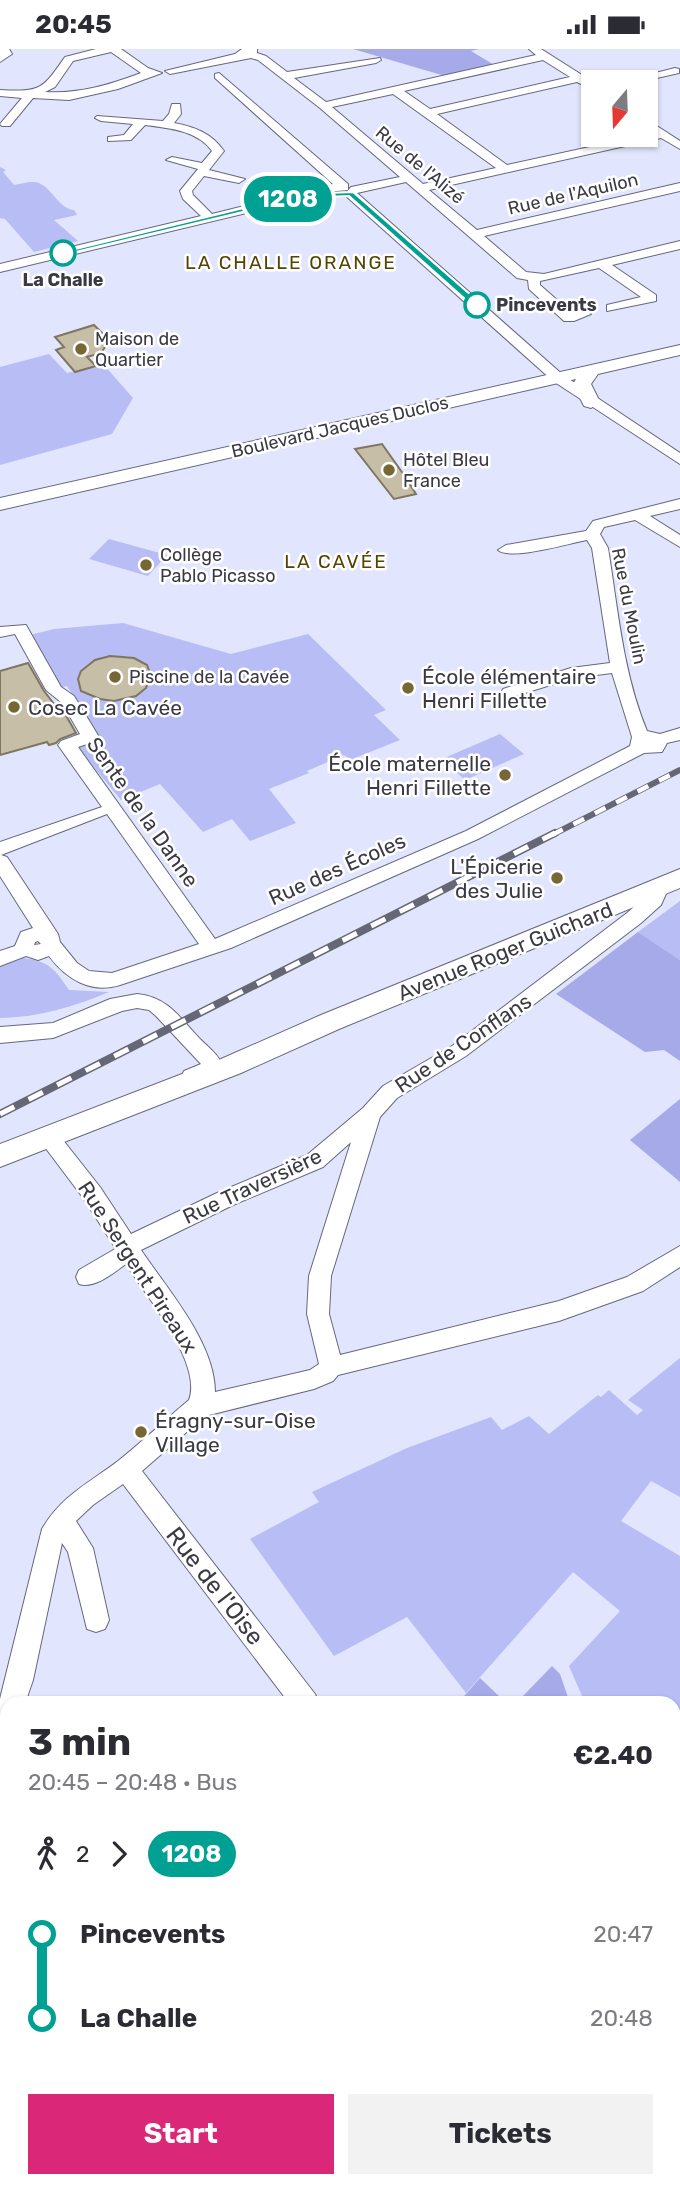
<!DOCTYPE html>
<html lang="en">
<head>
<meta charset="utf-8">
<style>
  :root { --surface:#fff; --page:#f2f2f3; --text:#2b2b33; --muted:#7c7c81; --accent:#db2777 }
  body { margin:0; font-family:Rubik,sans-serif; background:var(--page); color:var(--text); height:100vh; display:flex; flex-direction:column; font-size:26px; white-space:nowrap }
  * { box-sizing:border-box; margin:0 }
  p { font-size:23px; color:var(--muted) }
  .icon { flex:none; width:38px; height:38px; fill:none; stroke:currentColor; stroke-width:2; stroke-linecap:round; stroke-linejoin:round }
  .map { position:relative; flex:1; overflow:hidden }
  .side { position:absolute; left:0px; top:1647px; width:681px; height:492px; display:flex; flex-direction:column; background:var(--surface); border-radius:21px 21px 0 0; box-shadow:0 2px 5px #0004 }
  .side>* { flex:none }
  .badge { padding:0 14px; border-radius:23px; font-size:24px; line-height:46px }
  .needle { width:46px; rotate:199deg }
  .buttons { position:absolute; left:581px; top:21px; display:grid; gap:14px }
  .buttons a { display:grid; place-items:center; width:77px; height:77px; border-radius:0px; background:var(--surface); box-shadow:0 2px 5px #0004; font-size:35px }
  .map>.badge { position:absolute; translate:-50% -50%; box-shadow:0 0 0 4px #fff }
  .legs { display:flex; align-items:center; gap:10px; height:77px; padding:0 28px; font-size:23px }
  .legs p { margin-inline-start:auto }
  .head { display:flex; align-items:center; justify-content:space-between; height:119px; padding:0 28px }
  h1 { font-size:38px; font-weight:700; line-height:52px }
  .cta { display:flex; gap:14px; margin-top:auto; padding:14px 28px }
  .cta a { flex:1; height:80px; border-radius:0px; background:var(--accent); color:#fff; font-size:28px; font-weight:700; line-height:80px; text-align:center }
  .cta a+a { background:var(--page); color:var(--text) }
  ul { padding:0 28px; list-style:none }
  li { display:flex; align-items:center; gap:24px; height:84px; font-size:26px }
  li i { display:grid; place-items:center; width:10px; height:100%; margin:0 9px; background:currentColor }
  li i::after { content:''; width:18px; height:18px; margin:-9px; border:5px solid; border-radius:50%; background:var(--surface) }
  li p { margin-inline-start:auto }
  li:first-child i { background:linear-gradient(#0000 50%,currentColor 0) }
  li:last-child i { background:linear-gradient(currentColor 50%,#0000 0) }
  .status { display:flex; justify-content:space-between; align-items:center; height:49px; padding:0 35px; background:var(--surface); direction:ltr }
  .status svg { height:19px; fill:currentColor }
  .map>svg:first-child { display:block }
  .green { fill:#b8bdf5 }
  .forest { fill:#a6aae8 }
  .building { fill:#c6bea7; stroke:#7d7660; stroke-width:2 }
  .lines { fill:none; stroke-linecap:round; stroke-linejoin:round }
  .minor-casing { stroke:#66687e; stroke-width:2 }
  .major-casing { stroke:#66687e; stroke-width:2 }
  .minor { fill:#fff; fill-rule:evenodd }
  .major { fill:#fff; fill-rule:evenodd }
  .rail-far1-casing { stroke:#656774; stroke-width:6 }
  .rail-casing { stroke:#656774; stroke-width:8 }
  .rail-far1 { stroke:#fff; stroke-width:4.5; stroke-dasharray:12; stroke-linecap:butt }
  .rail { stroke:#fff; stroke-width:5; stroke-dasharray:16; stroke-linecap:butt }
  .line-1 { fill:#00a092; stroke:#fff; stroke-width:2 }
  .stop-1-dot { fill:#fff; stroke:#00a092; stroke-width:3.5 }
  .poi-dot { fill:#766734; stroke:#fff; stroke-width:2.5 }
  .labels { text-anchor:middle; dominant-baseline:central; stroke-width:5; stroke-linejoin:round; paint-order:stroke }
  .far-street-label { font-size:18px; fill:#393a43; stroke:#fff }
  .far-stop-label { font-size:18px; font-weight:bold; fill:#393a43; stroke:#fff }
  .far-poi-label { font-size:18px; fill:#393a43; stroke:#fff; text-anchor:start }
  .far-neighbourhood-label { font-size:19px; letter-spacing:2px; fill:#554401; stroke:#fff }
  .poi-label { font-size:21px; fill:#393a43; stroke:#fff; text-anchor:start }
  .street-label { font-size:21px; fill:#393a43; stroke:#fff }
  .near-street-label { font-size:24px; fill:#393a43; stroke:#fff }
</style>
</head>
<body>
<div class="status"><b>20:45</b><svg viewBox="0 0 49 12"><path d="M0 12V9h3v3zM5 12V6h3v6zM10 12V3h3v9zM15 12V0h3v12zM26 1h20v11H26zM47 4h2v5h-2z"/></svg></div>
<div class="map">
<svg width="680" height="2138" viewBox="0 0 680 2138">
  <rect width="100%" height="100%" fill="#e2e5fe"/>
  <g class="green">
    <path d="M0,118L6,121L3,123L14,136C20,135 27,133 32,133C50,132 56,159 74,161L77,166L54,171L78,192L34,203L5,170L0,169Z"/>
    <polygon points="49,305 67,324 104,316 133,349 112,385 0,416 0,318"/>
    <polygon points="109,490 167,506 148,527 89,510"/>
    <polygon points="123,574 231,605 308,585 386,661 374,666 400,691 350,711 344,706 307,722 309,724 269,740 296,774 250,792 232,770 203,783 160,735 121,751 77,698 99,690 67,637 59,639 30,586 54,580"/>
    <polygon points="500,685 524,705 465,731 442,710"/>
    <polygon points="680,852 680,911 638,883"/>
    <path d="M23,909C50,913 54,919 69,941L109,943C73,958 40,968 0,969V918Z"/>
    <polygon points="680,1309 680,1448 651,1432 621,1472 680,1507 680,1750 674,1745 674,1654 585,1654 569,1617 620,1562 573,1523 466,1644 407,1568 334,1607 250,1490 319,1453 312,1443 407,1399 491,1368 502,1381 529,1367 549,1385 598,1346 601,1348 609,1341 637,1366 643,1361 628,1351"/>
    <polygon points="125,2132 535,2132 529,2138 129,2138"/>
  </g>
  <g class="forest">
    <polygon points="353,0 479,0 471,2 496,17 445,27"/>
    <polygon points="638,883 680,911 680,1012 664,1001 645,1003 556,945"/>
    <polygon points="680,1050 680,1133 630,1091"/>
    <polygon points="552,1617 560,1625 570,1654 458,1654 480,1629 501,1649 523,1647"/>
    <polygon points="674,1767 680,1772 680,2092 674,2092"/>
  </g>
  <g class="building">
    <polygon points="94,276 103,285 113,286 101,304 87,308 96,317 75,323 56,301 64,298 55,288"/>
    <polygon points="382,395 404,426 416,445 394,450 355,400"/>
    <polygon points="110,607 134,609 147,616 151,627 146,639 136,647 114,652 100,650 81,642 78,630 81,622 95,611"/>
    <polygon points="28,614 44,642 55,656 60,656 76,684 60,690 56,694 49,696 47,693 0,706 0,622"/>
  </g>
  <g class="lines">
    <defs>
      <g id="minor">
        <polygon points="0,0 9,0 12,5 0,13"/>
        <path d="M96,0H121L148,19L162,24L118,40L69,51L33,49L10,77H2L0,75L22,49L0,47V41C41,43 42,41 65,8ZM111,3L141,24C109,36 79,45 45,43L55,38L73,12Z"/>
        <path d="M242,0H257V4L266,7L287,23L380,9L381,11L376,14L294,29L326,53L536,6L529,0H541L593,33V41L577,33L437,65L507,116L654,84L646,78V70L680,92V100L661,89L429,141L477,181L680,134V142L484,187L526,223L544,225L680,192V200L612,216L656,246V252L607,262V256L641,248L599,219L540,232V236L572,264L584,261L591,265L574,272H564L529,240L528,231L517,229L406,133L357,144L563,326L680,404V415L553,332L347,148L345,145L351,138L400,128L320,59L258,11L251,9L170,25L165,22L235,5ZM543,11L570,28L430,60L404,42ZM393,45L496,119L423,135L332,58Z"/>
        <polygon points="675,19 679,20 679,24 639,33 620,33"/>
        <path d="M219,24L348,135V141L325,143L301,151L0,223V215L201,167L183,150L180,142L198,120L166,111L172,108L202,114L212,102C197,81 168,79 145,76L131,91L108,92V88L124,86L133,75L101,72L95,69L97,67L163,72L169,65L172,55H180L181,65L174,74C195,78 211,84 224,102L209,121L245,130L239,134L204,127L192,142L193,146L212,165L333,135L215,29V25Z"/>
        <path d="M680,450V460L650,467L680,486V498L635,471L604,478L600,485L608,499C618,561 623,624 647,682L660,685L680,679V691L667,694L662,703L644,704L478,790L231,899L120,936C91,945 66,930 49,907L38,911L26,907L0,917V902L15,897L21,883L33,879L0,827V793L102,758L58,696L61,692L80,685L62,654L46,641L15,585L0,588V578L26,576L61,638L74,647L99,688L96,692L78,698L215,890L466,782L630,697L632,688L612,624L573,629L509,649L501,644L503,640L571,619L610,614L592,499L587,491C570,494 511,512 498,501L506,496L586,482L593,472ZM107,765L199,895L112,924L89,922L77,914L60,893L58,885L7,808L1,806ZM38,892L41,895L34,896L35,893Z"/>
        <path d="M660,831L667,833L669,838L661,856L641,874L466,1007L397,1049L380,1068L331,1227L329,1265L340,1306L559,1252L627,1228L680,1197V1218L643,1242L559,1272L338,1326L333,1332L314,1340L205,1367L142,1422L315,1645L319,1654H289L123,1435L93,1456L76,1472L93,1499L109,1571L105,1580L96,1583L87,1580L68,1503L62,1494L33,1631L25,1654H7V1697L0,1700V1650L42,1480C61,1447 89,1434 118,1412C142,1393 165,1371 189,1351C203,1314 146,1247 126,1215C113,1224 95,1240 79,1235L76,1228L79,1221L115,1200L114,1197L84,1150L41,1093L37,1087L41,1081L48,1079L55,1081L100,1138L131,1185L217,1144L307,1106L363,1059L383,1037L452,997L627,864L646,847L653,833ZM351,1093L309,1227L307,1265L319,1315L310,1321L215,1343C215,1294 168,1241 141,1201L233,1156L323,1118Z"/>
        <path d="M137,945C168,948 180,969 200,990C209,999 216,1003 222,1015L218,1025L191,1036L184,1034L181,1028L184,1022L201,1015L156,967L149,961L137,959L122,962L53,989L0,994V978L53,974L110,950Z"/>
        <polygon points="674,2110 680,2113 680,2138 664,2138 661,2132 674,2132"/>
      </g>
      <g id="major">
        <polygon points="680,296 680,306 598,325 591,335 600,353 591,359 584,357 573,335 576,330 0,461 0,449"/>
        <polygon points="680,820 680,839 339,980 241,1024 0,1118 0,1095 221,1010 321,966"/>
      </g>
    </defs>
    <use href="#minor" class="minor-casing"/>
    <use href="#major" class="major-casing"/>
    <use href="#minor" class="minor"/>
    <use href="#major" class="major"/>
    <defs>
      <polyline id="rail-far1" points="552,786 680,721"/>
      <polyline id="rail" points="0,1065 555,784"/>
    </defs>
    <use href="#rail-far1" class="rail-far1-casing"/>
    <use href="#rail" class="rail-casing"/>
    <use href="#rail-far1" class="rail-far1"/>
    <use href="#rail" class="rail"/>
  </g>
  <polygon class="line-1" points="353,143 480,254 480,258 474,258 349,147 301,149 63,206 59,204 301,145"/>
  <g class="stop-1-dot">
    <circle cx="63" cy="204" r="12"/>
    <circle cx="477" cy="256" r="12"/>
  </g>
  <g class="poi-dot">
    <circle cx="81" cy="300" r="7"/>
    <circle cx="389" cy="421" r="7"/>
    <circle cx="146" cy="516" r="7"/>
    <circle cx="115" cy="628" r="7"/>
    <circle cx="408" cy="639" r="7"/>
    <circle cx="14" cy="658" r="7"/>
    <circle cx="505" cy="726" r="7"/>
    <circle cx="557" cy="829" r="7"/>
    <circle cx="141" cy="1383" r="7"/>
  </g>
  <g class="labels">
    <g class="far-street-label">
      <text transform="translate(420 116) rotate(40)">Rue de l'Alizé</text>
      <text transform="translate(573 145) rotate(-13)">Rue de l'Aquilon</text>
      <text transform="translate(340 378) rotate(-13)">Boulevard Jacques Duclos</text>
      <text transform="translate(629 557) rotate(79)">Rue du Moulin</text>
    </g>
    <g class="far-stop-label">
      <text x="63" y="231">La Challe</text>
      <text x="496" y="256" text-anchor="start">Pincevents</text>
    </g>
    <g class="far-poi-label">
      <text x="95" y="290">Maison de<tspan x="95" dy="21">Quartier</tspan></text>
      <text x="403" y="411">Hôtel Bleu<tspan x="403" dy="21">France</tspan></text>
      <text x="160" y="506">Collège<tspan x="160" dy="21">Pablo Picasso</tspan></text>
      <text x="129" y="628">Piscine de la Cavée</text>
    </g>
    <g class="far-neighbourhood-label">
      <text x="291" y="213">LA CHALLE ORANGE</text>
      <text x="336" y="512">LA CAVÉE</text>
    </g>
    <g class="poi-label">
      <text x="422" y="627">École élémentaire<tspan x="422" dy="24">Henri Fillette</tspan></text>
      <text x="28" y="658">Cosec La Cavée</text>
      <text x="491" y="714" text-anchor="end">École maternelle<tspan x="491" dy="24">Henri Fillette</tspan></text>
      <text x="543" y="817" text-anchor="end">L'Épicerie<tspan x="543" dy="24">des Julie</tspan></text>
      <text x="155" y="1371">Éragny-sur-Oise<tspan x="155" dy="24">Village</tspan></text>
    </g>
    <g class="street-label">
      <text transform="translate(143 763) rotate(55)">Sente de la Danne</text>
      <text transform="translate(337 820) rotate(-24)">Rue des Écoles</text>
      <text transform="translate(505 902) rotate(-22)">Avenue Roger Guichard</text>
      <text transform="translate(463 994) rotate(-34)">Rue de Conflans</text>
      <text transform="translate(252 1137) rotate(-25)">Rue Traversière</text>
      <text transform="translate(138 1218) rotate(57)">Rue Sergent Pireaux</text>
    </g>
    <g class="near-street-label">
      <text transform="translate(215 1537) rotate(52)">Rue de l'Oise</text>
    </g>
  </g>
</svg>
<div class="buttons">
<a><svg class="needle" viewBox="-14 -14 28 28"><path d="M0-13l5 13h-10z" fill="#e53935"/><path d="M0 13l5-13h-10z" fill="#7c7c81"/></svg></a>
</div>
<b class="badge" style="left:288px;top:150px;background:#00a092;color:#fff">1208</b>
<section class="side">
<div class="head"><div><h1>3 min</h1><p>20:45 – 20:48 · Bus</p></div><b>€2.40</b></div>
<div class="legs"><svg class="icon" aria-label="walk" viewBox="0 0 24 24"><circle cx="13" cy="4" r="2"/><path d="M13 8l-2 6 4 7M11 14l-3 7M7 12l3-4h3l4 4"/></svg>2<svg class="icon" aria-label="forward" viewBox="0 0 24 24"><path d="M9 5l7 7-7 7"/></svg><b class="badge" style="background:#00a092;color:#fff">1208</b></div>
<ul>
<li><i style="color:#00a092"></i><b>Pincevents</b><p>20:47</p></li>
<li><i style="color:#00a092"></i><b>La Challe</b><p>20:48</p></li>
</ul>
<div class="cta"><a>Start</a><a>Tickets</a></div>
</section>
</div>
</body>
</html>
